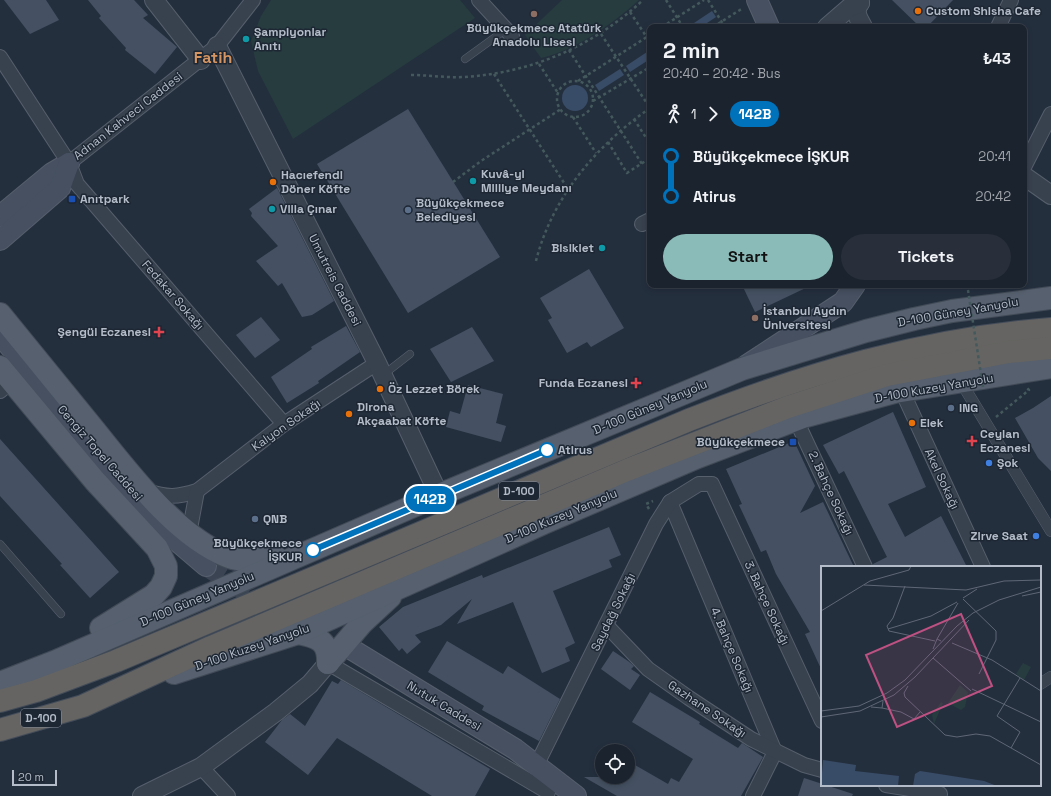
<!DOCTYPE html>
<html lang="en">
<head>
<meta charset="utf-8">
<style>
  :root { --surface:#1b232e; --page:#282f3a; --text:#f1f3f6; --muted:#a0a4aa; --line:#39404a; --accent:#8bbbb9 }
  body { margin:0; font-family:"Space Grotesk",sans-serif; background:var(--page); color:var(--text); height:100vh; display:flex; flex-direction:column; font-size:15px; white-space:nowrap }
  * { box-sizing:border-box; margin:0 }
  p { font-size:13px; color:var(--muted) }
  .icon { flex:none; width:22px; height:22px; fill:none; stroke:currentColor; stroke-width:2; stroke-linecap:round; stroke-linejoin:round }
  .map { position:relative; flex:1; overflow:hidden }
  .drawer { position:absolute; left:647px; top:24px; width:380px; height:264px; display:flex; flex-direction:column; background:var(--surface); border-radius:8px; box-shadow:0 2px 6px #0003,0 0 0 1px var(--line) }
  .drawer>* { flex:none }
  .badge { padding:0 8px; border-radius:13px; font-size:14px; line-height:26px }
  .buttons { position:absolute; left:595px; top:744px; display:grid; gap:8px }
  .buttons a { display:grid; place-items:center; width:40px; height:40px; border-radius:50%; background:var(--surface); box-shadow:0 2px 6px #0003,0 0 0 1px var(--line); font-size:20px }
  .scale { position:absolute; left:12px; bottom:10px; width:45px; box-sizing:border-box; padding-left:4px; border:2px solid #b4bcc9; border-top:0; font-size:11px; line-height:14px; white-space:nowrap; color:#b4bcc9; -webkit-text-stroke:3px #1d2633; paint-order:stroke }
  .map>.badge { position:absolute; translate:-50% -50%; box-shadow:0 0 0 2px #fff }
  .legs { display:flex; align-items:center; gap:6px; height:44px; padding:0 16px; font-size:13px }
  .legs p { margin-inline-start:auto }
  .summary { display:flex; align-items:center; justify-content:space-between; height:68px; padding:0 16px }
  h1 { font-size:22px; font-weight:800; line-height:30px }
  .cta { display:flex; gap:8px; margin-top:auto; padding:8px 16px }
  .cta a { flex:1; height:46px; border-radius:24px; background:var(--accent); color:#111; font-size:16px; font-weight:800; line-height:46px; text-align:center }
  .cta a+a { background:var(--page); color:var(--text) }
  ul { padding:0 16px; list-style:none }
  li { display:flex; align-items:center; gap:14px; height:40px; font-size:15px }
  li i { display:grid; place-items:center; width:6px; height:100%; margin:0 5px; background:currentColor }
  li i::after { content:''; width:10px; height:10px; margin:-5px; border:3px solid; border-radius:50%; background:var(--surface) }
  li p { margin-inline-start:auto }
  li:first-child i { background:linear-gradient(#0000 50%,currentColor 0) }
  li:last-child i { background:linear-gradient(currentColor 50%,#0000 0) }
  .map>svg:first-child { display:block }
  .green { fill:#263c3f }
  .water { fill:#394c67 }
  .building { fill:#455162 }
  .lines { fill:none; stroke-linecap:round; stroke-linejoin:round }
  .secondary-tunnel { stroke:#3a4453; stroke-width:20; stroke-dasharray:20 10; stroke-linecap:butt }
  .service-casing { stroke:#565f6c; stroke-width:8 }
  .pedestrian-casing { stroke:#565f6c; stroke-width:12 }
  .minor-casing { stroke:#565f6c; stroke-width:16 }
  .tertiary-casing { stroke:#565f6c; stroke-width:20 }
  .secondary-casing { stroke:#565f6c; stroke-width:22 }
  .primary-casing { stroke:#414a57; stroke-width:24 }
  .trunk-casing { stroke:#434c59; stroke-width:24 }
  .path { stroke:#44595c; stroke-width:2.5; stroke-dasharray:3 3; stroke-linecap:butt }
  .service { stroke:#38414e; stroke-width:7 }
  .pedestrian { stroke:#38414e; stroke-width:11 }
  .minor { stroke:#38414e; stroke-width:14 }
  .tertiary { stroke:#38414e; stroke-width:18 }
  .secondary { stroke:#465061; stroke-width:20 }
  .primary { stroke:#56606e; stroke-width:22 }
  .trunk { stroke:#656462; stroke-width:22 }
  .path-bridge { stroke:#44595c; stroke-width:2.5; stroke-dasharray:3 3; stroke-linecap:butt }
  .line-1-casing { stroke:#fff; stroke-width:9 }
  .line-1 { stroke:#0072bc; stroke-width:6 }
  .food-dot { fill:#e8710a; stroke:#1d2633; stroke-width:1.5 }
  .education-dot { fill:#8d6e63; stroke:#1d2633; stroke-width:1.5 }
  .culture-dot { fill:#0f9aa8; stroke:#1d2633; stroke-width:1.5 }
  .transit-dot { fill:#1a4fb4; stroke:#1d2633; stroke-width:1.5 }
  .service-dot { fill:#5c6f8a; stroke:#1d2633; stroke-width:1.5 }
  .health-dot { fill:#e0444e; stroke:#1d2633; stroke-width:1.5 }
  .stop-1-dot { fill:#fff; stroke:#0072bc; stroke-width:2 }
  .shop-dot { fill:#3f7fe0; stroke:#1d2633; stroke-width:1.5 }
  .labels { text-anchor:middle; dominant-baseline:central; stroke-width:3; stroke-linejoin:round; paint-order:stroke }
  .shield { fill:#1d2633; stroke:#878f9c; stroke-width:1 }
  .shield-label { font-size:11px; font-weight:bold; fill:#b4bcc9 }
  .poi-label { font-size:12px; font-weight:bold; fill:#b4bcc9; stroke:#1d2633; text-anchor:start }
  .street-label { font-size:12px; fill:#b4bcc9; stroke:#1d2633 }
  .stop-label { font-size:12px; font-weight:bold; fill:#b4bcc9; stroke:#1d2633; text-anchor:start }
  .district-label { font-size:16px; font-weight:bold; fill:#d59563; stroke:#1d2633 }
  .inset-road { fill:none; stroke:#5e6776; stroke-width:1 }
  .view { fill:#bd5182; fill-opacity:0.15; stroke:#bd5182; stroke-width:2 }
  .inset-edge { fill:none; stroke:#b4bcc9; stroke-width:2 }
</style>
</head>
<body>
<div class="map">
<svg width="1051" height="796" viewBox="0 0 1051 796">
  <rect width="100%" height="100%" fill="#242f3e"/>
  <g class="green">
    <polygon points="271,0 460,0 475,18 293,139 258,71 251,41 261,16"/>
    <path d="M562,0H639C614,23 574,51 541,58L525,35Z"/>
  </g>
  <g class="water">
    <polygon points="712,11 716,17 701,27 688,27"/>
    <polygon points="650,50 650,59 630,72 626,66"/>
    <polygon points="620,69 624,75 599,91 595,85"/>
    <circle cx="575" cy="98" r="13"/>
  </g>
  <g class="building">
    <polygon points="4,0 46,0 59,20 30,34"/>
    <polygon points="88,0 134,0 148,15 143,18 177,47 155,74 125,50 126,48 99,18 101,16"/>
    <polygon points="892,0 953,0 927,27 920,27"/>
    <polygon points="408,109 500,257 408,313 317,164"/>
    <polygon points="277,188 334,301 312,315 302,317 282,283 278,286 256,261 278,246 251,216 252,213 249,209"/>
    <polygon points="589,269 624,328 591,347 587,342 567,353 548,320 552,318 540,298"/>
    <polygon points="742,285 812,285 755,312"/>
    <polygon points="261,317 280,340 255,358 236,335"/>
    <polygon points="346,326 360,352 318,381 319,383 287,403 271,377 312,349 311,347"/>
    <polygon points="472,327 494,361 451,382 430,349"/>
    <polygon points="468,385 503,394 496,423 506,426 501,442 446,427 450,411 460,414"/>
    <polygon points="1051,396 1051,471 1038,458 1015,418 1033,408"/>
    <polygon points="893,412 926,487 888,504 905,537 941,516 967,567 873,567 873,564 887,557 844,471 839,474 823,445"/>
    <polygon points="0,439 119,572 90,598 60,565 62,564 0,496"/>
    <polygon points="794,441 815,486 800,513 823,502 854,567 822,567 822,671 805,634 810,632 776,574 766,550 761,552 739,505 742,504 726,469"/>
    <polygon points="609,527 621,555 609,560 612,567 553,591 575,643 565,648 570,661 542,673 513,602 457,624 472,599 441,625 415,635 421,642 407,654 402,648 399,651 379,627 403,607 482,575 483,578"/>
    <polygon points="447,641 503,674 508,666 560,699 539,741 482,710 484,706 428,672"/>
    <polygon points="613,651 628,661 634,666 631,669 640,675 630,690 601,669"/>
    <polygon points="341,680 490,769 475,796 432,796 337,738 308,775 265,742 282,720 290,714 305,726 332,681 338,684"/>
    <polygon points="650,692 700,722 699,724 738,748 742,743 763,757 741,796 617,796 584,777 628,777 628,761 668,784 671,778 679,782 693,759 632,722"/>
    <polygon points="804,778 853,794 852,796 798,796"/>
  </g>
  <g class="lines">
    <polyline class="secondary-tunnel" points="206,566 296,623"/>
    <defs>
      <g id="service">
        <polyline points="465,59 505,30"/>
        <polyline points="383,375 410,354"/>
        <polyline points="0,544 61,614"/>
      </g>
      <g id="pedestrian">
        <polyline points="961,382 1051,531"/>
        <polyline points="1040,684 1051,677"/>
      </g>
      <g id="minor">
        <polyline points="479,0 512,36"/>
        <polyline points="998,27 1011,0"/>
        <polyline points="0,57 69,163 77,184 284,424"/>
        <polyline points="69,163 217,46 253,0"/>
        <polyline points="1024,167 1051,114"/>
        <polyline points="642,224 650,220"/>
        <polyline points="0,391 12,381"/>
        <polyline points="902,391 983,567"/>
        <polyline points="796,420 865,567"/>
        <path d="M148,491C167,498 178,497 197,491L284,424L377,363"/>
        <polyline points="670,502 775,752 753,796"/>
        <polyline points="189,534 197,491"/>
        <polyline points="606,625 648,669 689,698 751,739 804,765 822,770"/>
        <polyline points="328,663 548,792"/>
        <polyline points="536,766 656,524 670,502 699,484 712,484 822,721"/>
        <polyline points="201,767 228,796"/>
        <polyline points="886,785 940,794"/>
      </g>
      <g id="tertiary">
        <polyline points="154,0 201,60"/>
        <path d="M860,3C853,12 859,19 863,27"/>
        <polyline points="827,27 849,8 860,3"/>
        <polyline points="217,46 377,363 439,495"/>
        <polyline points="1024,176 1051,195"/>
        <polyline points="142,796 201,767 276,712 310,684 328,663"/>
      </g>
      <g id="secondary">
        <polyline points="757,0 769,27"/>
        <polyline points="0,216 52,173 69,163"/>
        <polyline points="0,240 60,188 69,163"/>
        <polyline points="0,335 104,459"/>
        <polyline points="747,365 843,302 855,285"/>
        <polyline points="89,452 117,485 145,514 206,566"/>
        <polyline points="351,649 515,749 576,796"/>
      </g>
      <g id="primary">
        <path d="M0,314C31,352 61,389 92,427C127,470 176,537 229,557C245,563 261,558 277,558"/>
        <polyline points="0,367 95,481 157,548 166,566 166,576 161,587 154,595 101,628"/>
        <path d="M298,633C318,637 329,641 328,663"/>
        <polyline points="328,663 362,623 390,597"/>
        <polyline points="174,673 298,633 546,522 698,457 803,417 895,392 1051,367"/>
        <polyline points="0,683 54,662 439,495 742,369 866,331 914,319 952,311 1051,298"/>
      </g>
      <g id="trunk">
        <path d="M0,701L36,691L116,661L689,420C805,374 926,338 1051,329"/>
        <polyline points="0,730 83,706 211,647 627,470 788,407 887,375 1009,352 1051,348"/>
      </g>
    </defs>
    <use href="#service" class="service-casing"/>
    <use href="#pedestrian" class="pedestrian-casing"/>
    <use href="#minor" class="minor-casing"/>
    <use href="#tertiary" class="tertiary-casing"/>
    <use href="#secondary" class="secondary-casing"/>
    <use href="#primary" class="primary-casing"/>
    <use href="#trunk" class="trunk-casing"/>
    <g class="path">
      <polyline points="666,0 683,27"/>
      <polyline points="708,0 725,27"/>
      <polyline points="630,12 650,42"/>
      <polyline points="662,27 704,0"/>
      <polyline points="713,27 743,8"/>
      <polyline points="601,34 650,108"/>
      <polyline points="569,50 642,164"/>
      <polyline points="539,64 558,93"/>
      <polyline points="494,74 568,189"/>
      <path d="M411,75C429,75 446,78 464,77C531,73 594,46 643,0"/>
      <polyline points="578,81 650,35"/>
      <circle cx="575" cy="99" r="18"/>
      <polyline points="593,101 650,67"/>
      <polyline points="573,117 596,153"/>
      <polyline points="634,119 650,144"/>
      <polyline points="608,142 627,173 650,158"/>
      <polyline points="453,182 481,161 561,109"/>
      <path d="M536,261C552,197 597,145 650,108"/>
      <polyline points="996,417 1029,390 1027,388"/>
      <polyline points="649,509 646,504 653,501"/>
    </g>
    <use href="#service" class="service"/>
    <use href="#pedestrian" class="pedestrian"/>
    <use href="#minor" class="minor"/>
    <use href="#tertiary" class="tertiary"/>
    <use href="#secondary" class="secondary"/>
    <use href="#primary" class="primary"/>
    <use href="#trunk" class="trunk"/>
    <polyline class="path-bridge" points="968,290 983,387"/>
  </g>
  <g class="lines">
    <defs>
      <polyline id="line-1" points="313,550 547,450"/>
    </defs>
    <use href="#line-1" class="line-1-casing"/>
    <use href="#line-1" class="line-1"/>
  </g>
  <g class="food-dot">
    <circle cx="918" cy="11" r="4"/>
    <circle cx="273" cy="182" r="4"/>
    <circle cx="380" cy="389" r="4"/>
    <circle cx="349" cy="414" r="4"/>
    <circle cx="912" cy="423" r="4"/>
  </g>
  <g class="education-dot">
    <circle cx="534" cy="14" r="4"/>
    <circle cx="755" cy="318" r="4"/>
  </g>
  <g class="culture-dot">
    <circle cx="246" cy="39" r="4"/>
    <circle cx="473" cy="181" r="4"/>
    <circle cx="272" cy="209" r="4"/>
    <circle cx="602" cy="248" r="4"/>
  </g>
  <g class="transit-dot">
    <rect x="68" y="195" width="8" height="8" rx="2"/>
    <rect x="789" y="438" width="8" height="8" rx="2"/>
  </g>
  <g class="service-dot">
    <circle cx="408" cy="210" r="4"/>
    <circle cx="951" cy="408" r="4"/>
    <circle cx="255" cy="519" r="4"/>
  </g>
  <g class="health-dot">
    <path d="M157 326h4v4h4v4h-4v4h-4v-4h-4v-4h4z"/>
    <path d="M634 377h4v4h4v4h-4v4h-4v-4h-4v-4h4z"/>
    <path d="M970 435h4v4h4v4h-4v4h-4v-4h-4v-4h4z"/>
  </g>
  <g class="stop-1-dot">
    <circle cx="547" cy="450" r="7"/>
    <circle cx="313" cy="550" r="7"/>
  </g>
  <g class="shop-dot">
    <circle cx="989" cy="463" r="4"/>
    <circle cx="1036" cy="536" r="4"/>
  </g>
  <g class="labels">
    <g class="shield">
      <rect x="499" y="482" width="40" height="18" rx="3"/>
      <rect x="21" y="709" width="40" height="18" rx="3"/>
    </g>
    <g class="shield-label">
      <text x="519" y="491">D-100</text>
      <text x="41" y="718">D-100</text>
    </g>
    <g class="poi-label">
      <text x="926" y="11">Custom Shisha Cafe</text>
      <text x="534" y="28" text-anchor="middle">Büyükçekmece Atatürk<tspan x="534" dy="14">Anadolu Lisesi</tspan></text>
      <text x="254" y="32">Şampiyonlar<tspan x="254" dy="14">Anıtı</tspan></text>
      <text x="481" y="174">Kuvâ-yi<tspan x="481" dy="14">Milliye Meydanı</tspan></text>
      <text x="281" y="175">Hacıefendi<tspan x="281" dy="14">Döner Köfte</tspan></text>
      <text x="80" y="199">Anıtpark</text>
      <text x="416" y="203">Büyükçekmece<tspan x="416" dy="14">Belediyesi</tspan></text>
      <text x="280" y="209">Villa Çınar</text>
      <text x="594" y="248" text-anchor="end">Bisiklet</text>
      <text x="763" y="311">İstanbul Aydın<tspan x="763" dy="14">Üniversitesi</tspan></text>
      <text x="151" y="332" text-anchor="end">Şengül Eczanesi</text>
      <text x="628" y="383" text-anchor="end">Funda Eczanesi</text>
      <text x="388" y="389">Öz Lezzet Börek</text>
      <text x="357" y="407">Dirona<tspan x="357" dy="14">Akçaabat Köfte</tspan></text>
      <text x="959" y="408">ING</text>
      <text x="920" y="423">Elek</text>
      <text x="980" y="434">Ceylan<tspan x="980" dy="14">Eczanesi</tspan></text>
      <text x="785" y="442" text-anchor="end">Büyükçekmece</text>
      <text x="997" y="463">Şok</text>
      <text x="263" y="519">QNB</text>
      <text x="1028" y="536" text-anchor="end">Zirve Saat</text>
    </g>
    <g class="street-label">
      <text transform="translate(128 116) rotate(-38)">Adnan Kahveci Caddesi</text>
      <text transform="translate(335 280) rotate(63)">Umutreis Caddesi</text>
      <text transform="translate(173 295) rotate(49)">Fedakar Sokağı</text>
      <text transform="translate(958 312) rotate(-10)">D-100 Güney Yanyolu</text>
      <text transform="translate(934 388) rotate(-10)">D-100 Kuzey Yanyolu</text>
      <text transform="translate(650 407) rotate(-23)">D-100 Güney Yanyolu</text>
      <text transform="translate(286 425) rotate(-35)">Kalyon Sokağı</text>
      <text transform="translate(100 453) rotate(49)">Cengiz Topel Caddesi</text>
      <text transform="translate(942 479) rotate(65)">Akel Sokağı</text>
      <text transform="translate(831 493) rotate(65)">2. Bahçe Sokağı</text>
      <text transform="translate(561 516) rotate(-23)">D-100 Kuzey Yanyolu</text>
      <text transform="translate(197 599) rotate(-23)">D-100 Güney Yanyolu</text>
      <text transform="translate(767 603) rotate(65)">3. Bahçe Sokağı</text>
      <text transform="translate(613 612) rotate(-64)">Saydağ Sokağı</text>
      <text transform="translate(252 647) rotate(-19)">D-100 Kuzey Yanyolu</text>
      <text transform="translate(732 650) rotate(67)">4. Bahçe Sokağı</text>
      <text transform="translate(444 706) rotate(31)">Nutuk Caddesi</text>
      <text transform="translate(707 709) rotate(34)">Gazhane Sokağı</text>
    </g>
    <g class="stop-label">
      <text x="558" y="450">Atirus</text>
      <text x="302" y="543" text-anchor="end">Büyükçekmece<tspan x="302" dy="14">İŞKUR</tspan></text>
    </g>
    <g class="district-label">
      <text x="213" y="57">Fatih</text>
    </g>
  </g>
  <g transform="translate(821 566)">
    <rect width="220" height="220" fill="#242f3e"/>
    <path d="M202,97L210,101L203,114L195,108ZM139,119L147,126L144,141L140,144L127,137ZM120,136L122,137L113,158L111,149Z" fill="#263c3f"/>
    <path d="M2,194L35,199L34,205L78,210L77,220H0ZM99,205L163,215L176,220H92L94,208Z" fill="#394c67"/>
    <path class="inset-road" d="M43,19L145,24L183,15L220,14M84,20L72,52L66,60L68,65L114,75M201,30L220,26M142,32L156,23M142,33L175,65V74L158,108M0,45L49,15L88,4L90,0M67,63L110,50L136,36M116,73L137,37M131,77L171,94L220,125M112,83L116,73L120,75M112,92L150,125M87,120L83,127L84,131L124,169L136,171L155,168L169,170L220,199M151,123L220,156M50,141L61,142L62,135M61,142L80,146L93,153L99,146M0,145L38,140L66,127L84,114L136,60L152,47L178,34L220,21M0,151L39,145L73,129L94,111L148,54M190,182L199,166L176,150L199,112"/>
    <path class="view" d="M140,48L171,120L76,161L45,89Z"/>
    <rect width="220" height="220" class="inset-edge"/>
  </g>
</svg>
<div class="buttons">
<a><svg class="icon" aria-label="locate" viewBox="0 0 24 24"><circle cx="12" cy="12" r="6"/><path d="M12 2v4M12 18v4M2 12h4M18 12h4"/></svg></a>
</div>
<div class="scale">20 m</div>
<b class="badge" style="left:430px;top:499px;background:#0072bc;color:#fff">142B</b>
<section class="drawer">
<div class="summary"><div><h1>2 min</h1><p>20:40 – 20:42 · Bus</p></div><b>₺43</b></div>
<div class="legs"><svg class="icon" aria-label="walk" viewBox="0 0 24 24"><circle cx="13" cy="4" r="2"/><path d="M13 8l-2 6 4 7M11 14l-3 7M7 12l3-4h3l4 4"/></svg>1<svg class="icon" aria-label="forward" viewBox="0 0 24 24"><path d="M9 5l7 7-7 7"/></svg><b class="badge" style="background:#0072bc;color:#fff">142B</b></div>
<ul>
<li><i style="color:#0072bc"></i><b>Büyükçekmece İŞKUR</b><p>20:41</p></li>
<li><i style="color:#0072bc"></i><b>Atirus</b><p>20:42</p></li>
</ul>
<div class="cta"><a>Start</a><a>Tickets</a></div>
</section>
</div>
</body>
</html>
